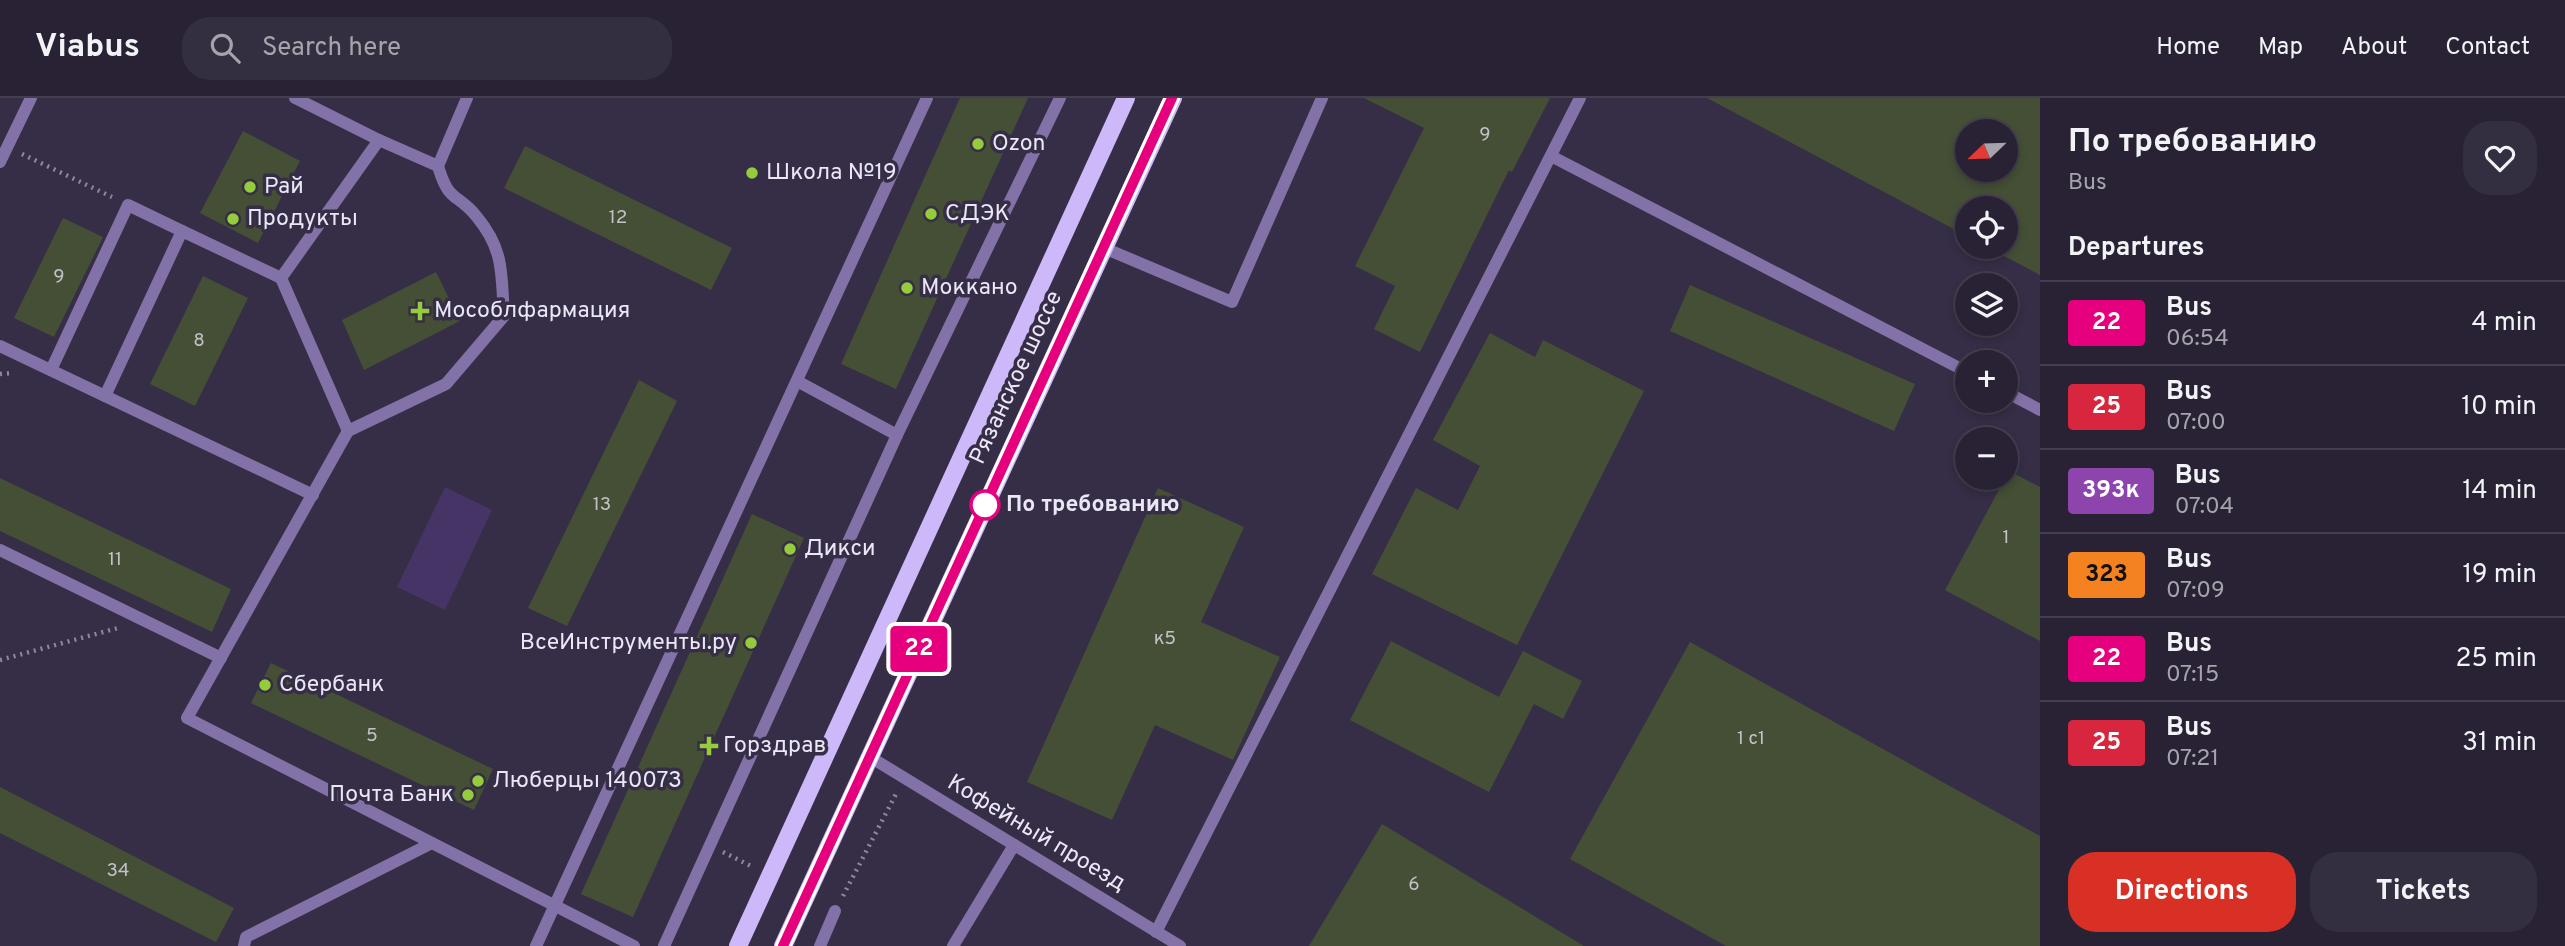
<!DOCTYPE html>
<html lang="en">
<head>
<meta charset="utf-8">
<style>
  :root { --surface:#282234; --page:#342f40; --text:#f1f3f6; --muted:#a5a4ac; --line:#443f4f; --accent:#d93025 }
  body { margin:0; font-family:Overpass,sans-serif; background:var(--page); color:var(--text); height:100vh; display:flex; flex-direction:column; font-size:26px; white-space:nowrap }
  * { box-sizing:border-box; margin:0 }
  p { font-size:23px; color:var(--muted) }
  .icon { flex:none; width:38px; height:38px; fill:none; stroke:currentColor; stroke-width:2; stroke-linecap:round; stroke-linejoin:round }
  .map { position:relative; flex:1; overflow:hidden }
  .details { display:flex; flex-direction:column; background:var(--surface); width:525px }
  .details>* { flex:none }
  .badge { padding:0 14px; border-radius:5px; font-size:24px; line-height:46px }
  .needle { width:46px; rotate:247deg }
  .controls { position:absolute; left:1955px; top:21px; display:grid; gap:14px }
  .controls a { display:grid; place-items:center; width:63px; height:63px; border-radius:50%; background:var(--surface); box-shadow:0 4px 10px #0003,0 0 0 2px var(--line); font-size:35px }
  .map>.badge { position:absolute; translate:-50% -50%; box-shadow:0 0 0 4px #fff }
  h2 { padding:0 28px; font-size:26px; line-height:63px }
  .round { display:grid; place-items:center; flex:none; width:74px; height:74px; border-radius:28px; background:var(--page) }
  .summary { display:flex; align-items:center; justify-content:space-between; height:119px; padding:0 28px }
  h1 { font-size:33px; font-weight:700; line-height:52px }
  .button { display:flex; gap:14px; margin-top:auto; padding:14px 28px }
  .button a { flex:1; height:80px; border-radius:28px; background:var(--accent); color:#fff; font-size:28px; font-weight:700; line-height:80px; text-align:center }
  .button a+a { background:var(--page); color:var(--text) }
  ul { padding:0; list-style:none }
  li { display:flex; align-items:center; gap:21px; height:84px; padding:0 28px; border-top:2px solid var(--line) }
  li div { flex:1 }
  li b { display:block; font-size:26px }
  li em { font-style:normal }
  li .badge { min-width:77px; font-weight:700; text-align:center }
  header { display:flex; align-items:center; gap:42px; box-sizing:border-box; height:98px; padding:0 35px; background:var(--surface); border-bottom:2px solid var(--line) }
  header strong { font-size:33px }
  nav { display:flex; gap:38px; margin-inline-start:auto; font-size:24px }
  .search { width:490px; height:63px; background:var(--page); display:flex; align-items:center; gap:18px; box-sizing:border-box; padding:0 24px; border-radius:28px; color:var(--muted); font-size:26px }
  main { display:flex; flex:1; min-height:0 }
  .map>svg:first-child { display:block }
  .green { fill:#473467 }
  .building { fill:#444f36; fill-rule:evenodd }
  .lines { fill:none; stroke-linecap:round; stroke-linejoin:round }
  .path { stroke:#8f899d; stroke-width:4.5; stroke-dasharray:2 5; stroke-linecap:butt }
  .lane { stroke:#8372a7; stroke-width:12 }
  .primary { stroke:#cdb9fa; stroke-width:18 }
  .line-casing { stroke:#fff; stroke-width:16 }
  .line { stroke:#e6007e; stroke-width:10 }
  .poi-dot { fill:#94cc3b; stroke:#362e46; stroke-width:2.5 }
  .stop-dot { fill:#fff; stroke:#e6007e; stroke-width:3.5 }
  .labels { text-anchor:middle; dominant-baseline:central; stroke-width:7; stroke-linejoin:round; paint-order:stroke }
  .number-label { font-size:19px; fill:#c1c1c7 }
  .poi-label { font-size:23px; fill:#ebe7f7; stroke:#362e46; text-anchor:start }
  .street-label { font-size:23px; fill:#ebe7f7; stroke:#362e46 }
  .stop-label { font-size:23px; font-weight:bold; fill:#ebe7f7; stroke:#362e46; text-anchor:start }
</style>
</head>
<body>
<header>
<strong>Viabus</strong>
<div class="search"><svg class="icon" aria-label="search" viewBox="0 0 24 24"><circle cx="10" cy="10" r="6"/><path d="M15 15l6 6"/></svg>Search here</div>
<nav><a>Home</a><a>Map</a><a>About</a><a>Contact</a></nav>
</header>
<main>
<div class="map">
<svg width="2040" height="848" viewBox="0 0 2040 848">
  <rect width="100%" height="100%" fill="#362e46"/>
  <polygon class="green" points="445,389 492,412 445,512 397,489"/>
  <g class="building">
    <polygon points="960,0 1028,0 896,291 841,266"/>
    <polygon points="1364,0 1550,0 1512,74 1509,72 1420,254 1374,231 1395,188 1355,168 1424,30"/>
    <path d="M1707,0H2040V177L1987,149H2006V110H1967V138ZM1967,33H2006V72H1967Z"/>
    <polygon points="243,33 300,63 258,145 200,115"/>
    <polygon points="525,48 732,150 711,192 504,90"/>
    <polygon points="63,120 103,139 54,239 14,220"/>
    <polygon points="436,174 460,223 364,272 342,222"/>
    <polygon points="203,178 248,200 195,308 150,286"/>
    <polygon points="1690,187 1915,286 1894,333 1670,233"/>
    <polygon points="1490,235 1535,259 1543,242 1644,293 1517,547 1372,476 1416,390 1458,412 1480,368 1433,342"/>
    <polygon points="639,282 677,303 567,528 528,510"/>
    <polygon points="2009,373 2040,389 2040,543 1945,492"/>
    <polygon points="0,380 231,491 212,534 0,433"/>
    <polygon points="1158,390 1244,429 1201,524 1280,559 1233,662 1155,627 1112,722 1027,684"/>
    <polygon points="752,416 804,440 633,819 581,796"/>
    <polygon points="1391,543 1499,599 1523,553 1582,583 1563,621 1534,606 1489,694 1350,622"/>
    <polygon points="1690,544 2040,738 2040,848 1726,848 1570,761"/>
    <polygon points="271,565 493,671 474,712 251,605"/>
    <polygon points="0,689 234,810 216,844 0,735"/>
    <polygon points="1382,726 1584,848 1309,848"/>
  </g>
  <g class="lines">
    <g class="path">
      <polyline points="22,56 112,99"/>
      <polyline points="0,276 13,275"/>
      <polyline points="0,562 118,530"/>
      <polyline points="723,754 753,769"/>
      <polyline points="843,798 897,694"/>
    </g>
    <g class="lane">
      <polyline points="295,0 379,42"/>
      <path d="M467,0L438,68C449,106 457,94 477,119C505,153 501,177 504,218L446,286L348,333L187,620L634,848"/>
      <polyline points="1551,58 1967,274"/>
      <polyline points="0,64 31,0"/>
      <polyline points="1104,150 1232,204 1322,0"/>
      <polyline points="0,248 313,397"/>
      <polyline points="51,272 128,107 182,133"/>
      <polyline points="2006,294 2040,312"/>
      <polyline points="105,298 182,133 281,180"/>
      <polyline points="348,333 281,180 379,42 438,68"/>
      <polyline points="897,337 1060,0"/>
      <polyline points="0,452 221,560"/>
      <polyline points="870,659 1180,848"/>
      <polyline points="1156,834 1580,0"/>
      <polyline points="244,848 246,839 432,745"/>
      <polyline points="536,848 927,0"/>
      <polyline points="664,848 897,337 797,283"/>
      <polyline points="820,848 835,813"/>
      <polyline points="953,848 1014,747"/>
    </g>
    <g class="primary">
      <polyline points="738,848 1126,0"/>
      <polyline points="783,848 1173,0"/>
    </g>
  </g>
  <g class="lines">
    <defs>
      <polyline id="line" points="783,848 1172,0"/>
    </defs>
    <use href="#line" class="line-casing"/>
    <use href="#line" class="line"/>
  </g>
  <g class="poi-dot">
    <circle cx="978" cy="46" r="7"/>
    <circle cx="752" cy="75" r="7"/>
    <circle cx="250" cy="89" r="7"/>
    <circle cx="931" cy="116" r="7"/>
    <circle cx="233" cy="121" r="7"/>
    <circle cx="907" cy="190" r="7"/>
    <path d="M416.5 202.5h7v7h7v7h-7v7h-7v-7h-7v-7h7z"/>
    <circle cx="790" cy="451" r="7"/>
    <circle cx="751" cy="545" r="7"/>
    <circle cx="265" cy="587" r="7"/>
    <path d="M705.5 637.5h7v7h7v7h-7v7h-7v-7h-7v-7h7z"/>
    <circle cx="478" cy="683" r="7"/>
    <circle cx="468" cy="697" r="7"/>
  </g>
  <circle class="stop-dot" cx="985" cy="407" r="14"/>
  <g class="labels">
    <g class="number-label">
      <text x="1485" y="37">9</text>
      <text x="618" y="120">12</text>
      <text x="59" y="179">9</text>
      <text x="199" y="243">8</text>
      <text x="602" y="407">13</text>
      <text x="2006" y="440">1</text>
      <text x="115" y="462">11</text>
      <text x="1165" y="541">к5</text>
      <text x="372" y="638">5</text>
      <text x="1751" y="641">1 с1</text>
      <text x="118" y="773">34</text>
      <text x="1414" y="787">6</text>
    </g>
    <g class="poi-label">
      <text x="992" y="46">Ozon</text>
      <text x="766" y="75">Школа №19</text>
      <text x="264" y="89">Рай</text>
      <text x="945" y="116">СДЭК</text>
      <text x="247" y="121">Продукты</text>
      <text x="921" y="190">Моккано</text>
      <text x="434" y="213">Мособлфармация</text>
      <text x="804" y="451">Дикси</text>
      <text x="737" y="545" text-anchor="end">ВсеИнструменты.ру</text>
      <text x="279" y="587">Сбербанк</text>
      <text x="723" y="648">Горздрав</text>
      <text x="492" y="683">Люберцы 140073</text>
      <text x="454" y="697" text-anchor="end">Почта Банк</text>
    </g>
    <g class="street-label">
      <text transform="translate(1017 280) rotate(-65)">Рязанское шоссе</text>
      <text transform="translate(1036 736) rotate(31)">Кофейный проезд</text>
    </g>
    <g class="stop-label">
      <text x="1006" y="407">По требованию</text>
    </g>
  </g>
</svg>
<div class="controls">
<a><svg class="needle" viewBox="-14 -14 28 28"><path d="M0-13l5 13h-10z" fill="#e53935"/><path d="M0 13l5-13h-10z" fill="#a5a4ac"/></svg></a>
<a><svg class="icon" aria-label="locate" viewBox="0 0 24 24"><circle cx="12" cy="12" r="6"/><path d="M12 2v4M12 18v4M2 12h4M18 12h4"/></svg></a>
<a><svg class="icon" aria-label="layers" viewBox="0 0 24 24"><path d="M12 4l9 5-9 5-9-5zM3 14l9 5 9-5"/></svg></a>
<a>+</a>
<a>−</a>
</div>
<b class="badge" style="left:919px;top:551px;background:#e6007e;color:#fff">22</b>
</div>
<section class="details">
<div class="summary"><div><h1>По требованию</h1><p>Bus</p></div><a class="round"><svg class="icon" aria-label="heart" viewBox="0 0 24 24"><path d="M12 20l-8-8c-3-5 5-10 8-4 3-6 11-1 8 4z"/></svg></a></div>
<h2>Departures</h2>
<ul>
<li><span class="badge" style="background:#e6007e;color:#fff">22</span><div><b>Bus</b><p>06:54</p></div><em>4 min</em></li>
<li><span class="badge" style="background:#d7263d;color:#fff">25</span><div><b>Bus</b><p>07:00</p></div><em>10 min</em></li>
<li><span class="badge" style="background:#8e44ad;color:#fff">393к</span><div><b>Bus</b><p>07:04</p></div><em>14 min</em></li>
<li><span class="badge" style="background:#f58220;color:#111">323</span><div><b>Bus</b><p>07:09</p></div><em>19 min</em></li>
<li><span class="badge" style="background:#e6007e;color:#fff">22</span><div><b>Bus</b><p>07:15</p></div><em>25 min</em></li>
<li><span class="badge" style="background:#d7263d;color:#fff">25</span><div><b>Bus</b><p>07:21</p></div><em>31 min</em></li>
</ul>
<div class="button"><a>Directions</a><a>Tickets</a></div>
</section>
</main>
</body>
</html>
